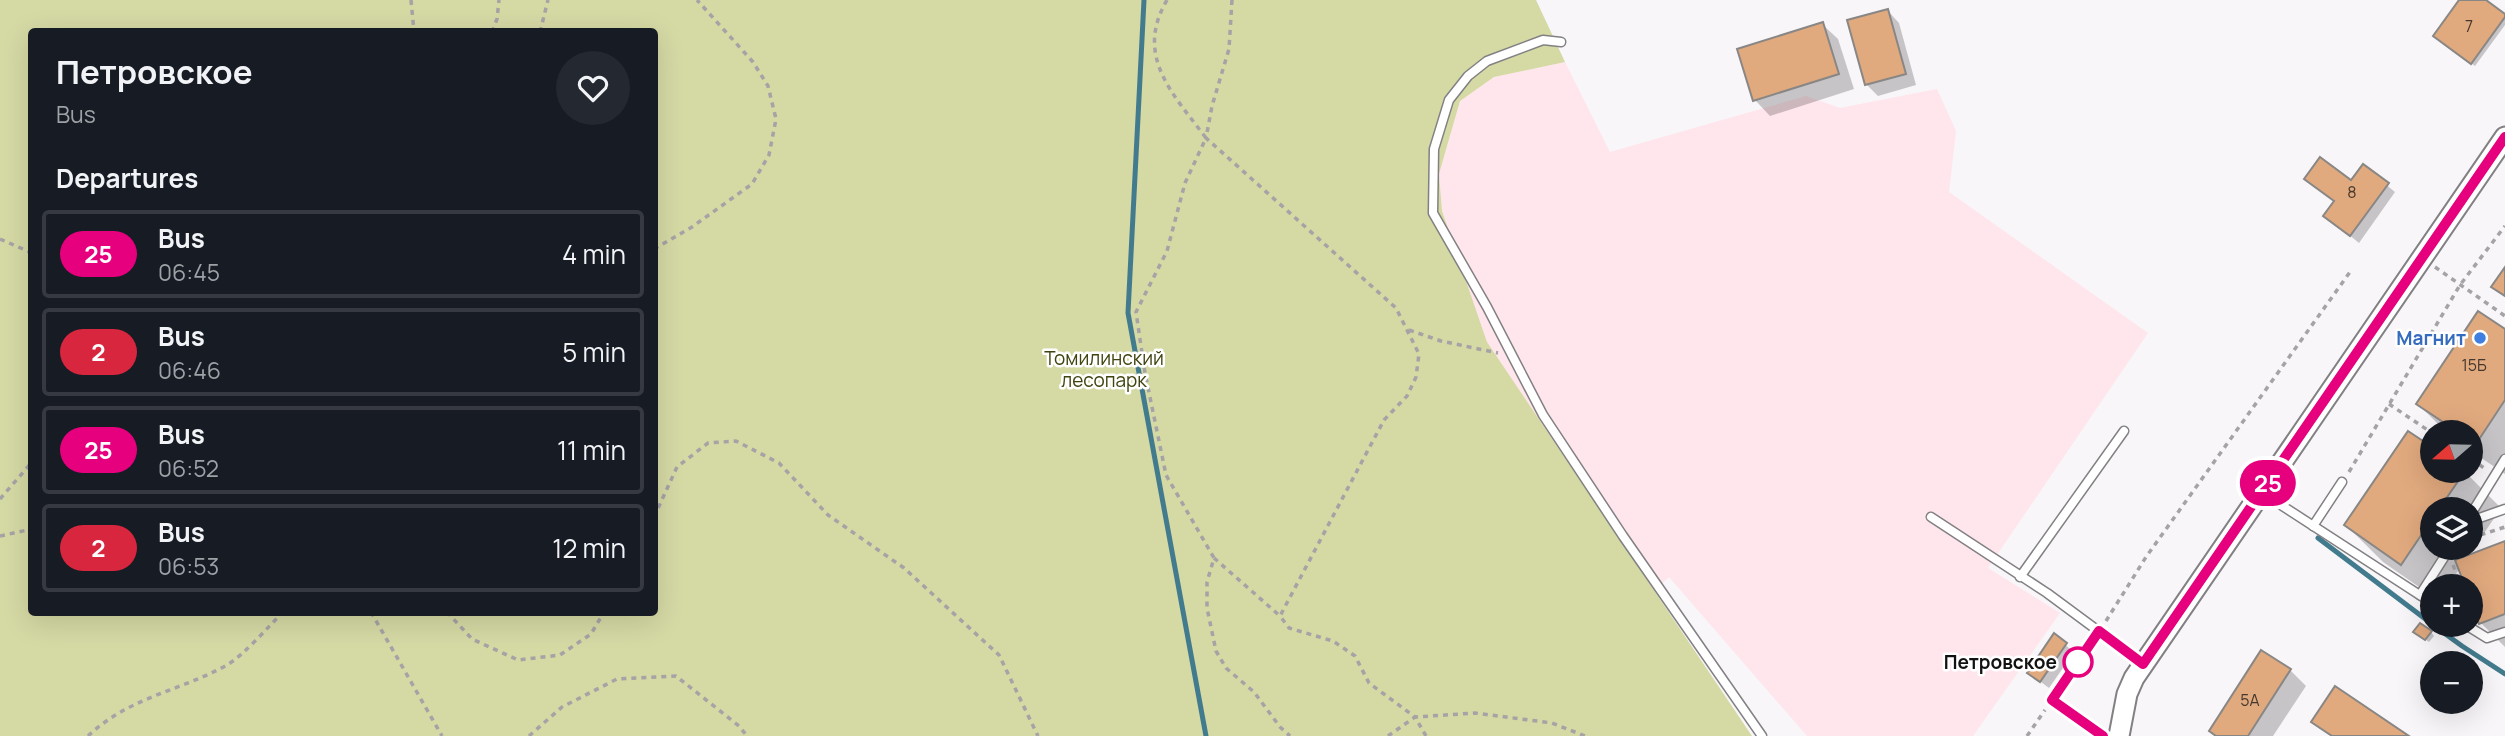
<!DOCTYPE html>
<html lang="en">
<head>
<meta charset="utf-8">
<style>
  :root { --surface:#171b24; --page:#242831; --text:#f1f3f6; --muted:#9ea1a6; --line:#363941 }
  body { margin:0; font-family:Manrope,sans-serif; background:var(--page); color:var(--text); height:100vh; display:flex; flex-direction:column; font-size:26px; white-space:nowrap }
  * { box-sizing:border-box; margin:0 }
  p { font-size:23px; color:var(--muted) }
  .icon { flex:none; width:38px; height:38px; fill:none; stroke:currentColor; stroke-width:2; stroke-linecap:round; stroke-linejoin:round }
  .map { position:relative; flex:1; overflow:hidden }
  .panel { position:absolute; left:28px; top:28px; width:630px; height:588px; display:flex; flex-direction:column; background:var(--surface); border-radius:7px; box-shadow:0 7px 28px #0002 }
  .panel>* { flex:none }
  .badge { padding:0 14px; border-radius:23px; font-size:24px; line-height:46px }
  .needle { width:46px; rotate:250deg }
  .tools { position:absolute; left:2420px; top:420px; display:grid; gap:14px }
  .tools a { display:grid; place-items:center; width:63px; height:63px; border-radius:50%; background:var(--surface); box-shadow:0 7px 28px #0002; font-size:35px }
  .map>.badge { position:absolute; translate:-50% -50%; box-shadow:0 0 0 4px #fff }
  h2 { padding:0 28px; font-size:26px; line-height:63px }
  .round { display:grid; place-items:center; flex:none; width:74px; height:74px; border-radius:37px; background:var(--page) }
  .overview { display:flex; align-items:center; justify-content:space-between; height:119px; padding:0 28px }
  h1 { font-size:33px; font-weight:700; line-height:52px }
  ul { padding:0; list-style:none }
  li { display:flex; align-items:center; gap:21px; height:88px; margin:0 14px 10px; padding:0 14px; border:4px solid var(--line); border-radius:7px }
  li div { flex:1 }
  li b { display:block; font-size:26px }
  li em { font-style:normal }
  li .badge { min-width:77px; font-weight:700; text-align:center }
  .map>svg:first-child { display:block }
  .industrial { fill:#ffe5ec }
  .green { fill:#d5d9a4; fill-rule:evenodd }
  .shadow { fill:#0003; fill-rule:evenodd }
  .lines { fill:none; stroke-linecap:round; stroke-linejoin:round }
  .stream { stroke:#437b8e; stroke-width:5 }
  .building { fill:#e1a97e; stroke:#898785; stroke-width:2 }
  .service-casing { stroke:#828083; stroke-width:11 }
  .tertiary-casing { stroke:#828083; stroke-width:23 }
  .path { stroke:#a5a3a5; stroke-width:3.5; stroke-dasharray:5 5; stroke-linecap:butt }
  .service { stroke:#fff; stroke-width:8 }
  .tertiary { stroke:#fff; stroke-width:19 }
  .line-casing { stroke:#fff; stroke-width:16 }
  .line { stroke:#e6007e; stroke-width:10 }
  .shop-dot { fill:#3f7fe0; stroke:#fff; stroke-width:2.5 }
  .stop-dot { fill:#fff; stroke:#e6007e; stroke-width:3.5 }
  .labels { text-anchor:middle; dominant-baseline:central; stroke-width:5; stroke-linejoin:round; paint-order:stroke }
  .number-label { font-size:16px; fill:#46382e }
  .shop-label { font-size:19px; font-weight:bold; fill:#366cbe; stroke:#fff; text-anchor:end }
  .park-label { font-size:19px; fill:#424410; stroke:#fff }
  .stop-label { font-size:19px; font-weight:bold; fill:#131213; stroke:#fff; text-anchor:end }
</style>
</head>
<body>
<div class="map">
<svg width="2505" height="736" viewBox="0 0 2505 736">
  <rect width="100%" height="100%" fill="#f8f6f8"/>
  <polygon class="industrial" points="1565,62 1610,152 1806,96 1840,108 1937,89 1956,131 1949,192 2148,333 1988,568 2060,613 1973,736 1807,736 1669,577 1654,591 1487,342 1442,211 1439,174 1460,101 1494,77"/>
  <path class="green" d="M0,0H1536L1565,62L1494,77L1460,101L1439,174L1442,211L1487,342L1752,736H0ZM32,32H654V612H32Z"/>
  <g class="shadow">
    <polygon points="2461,0 2483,0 2505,16 2505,25 2475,66 2439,39"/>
    <polygon points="1888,11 1899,23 1916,85 1878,96 1866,84"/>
    <polygon points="1822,24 1838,39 1854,89 1770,116 1755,100"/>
    <polygon points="2363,166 2395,192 2359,243 2326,216 2336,202 2307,179 2351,182"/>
    <polygon points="2505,331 2505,474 2471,451 2471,432 2446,432 2418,404"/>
    <path d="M2408,433L2432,450V471H2464L2501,508L2468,557L2505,543V647L2481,623L2471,597V586H2467L2460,568L2448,586H2432V596L2383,562L2346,525ZM2432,509H2471V548H2432Z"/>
    <polygon points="2431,632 2434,636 2429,642 2419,635"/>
    <polygon points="2054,636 2074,652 2049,688 2029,673"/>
    <polygon points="2290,670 2306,686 2273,736 2216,736"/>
  </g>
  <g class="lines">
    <g class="stream">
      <polyline points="1144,0 1128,313 1206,736"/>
      <polyline points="2318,538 2432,624"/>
      <polyline points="2433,625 2462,646 2505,674"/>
    </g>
  </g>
  <g class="building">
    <polygon points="2459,0 2486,0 2505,14 2505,17 2471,64 2433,36"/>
    <polygon points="1888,9 1906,74 1865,85 1847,20"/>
    <polygon points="1823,22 1839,74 1753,101 1737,49"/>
    <polygon points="2320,157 2351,180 2363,164 2389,183 2350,236 2323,216 2334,201 2304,179"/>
    <polygon points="2505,267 2505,296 2491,287"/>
    <polygon points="2478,311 2505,329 2505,400 2476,444 2471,441 2471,432 2458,432 2416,404"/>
    <polygon points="2408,431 2432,447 2432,471 2465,471 2439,509 2432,509 2432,519 2401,565 2344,525"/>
    <polygon points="2505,541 2505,614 2479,624 2471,602 2471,586 2465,586 2455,560"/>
    <polygon points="2420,623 2432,631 2425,640 2413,632"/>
    <polygon points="2054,633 2067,643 2040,682 2027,673"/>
    <polygon points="2261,650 2291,669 2248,736 2216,736 2209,731"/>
    <polygon points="2335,686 2409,736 2332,736 2311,722"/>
  </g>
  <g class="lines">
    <defs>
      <g id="service">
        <polyline points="1561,42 1543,40 1487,61 1468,76 1449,100 1434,149 1433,213 1487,307 1543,415 1623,536 1762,736"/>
        <polyline points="2261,492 2432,603"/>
        <polyline points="2471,514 2505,459"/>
        <polyline points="1931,517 2047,593 2143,664"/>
        <polyline points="2471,521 2505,509"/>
        <polyline points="2313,526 2342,482"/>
        <polyline points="2020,577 2124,431"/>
        <polyline points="2420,595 2450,548"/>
        <polyline points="2466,625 2487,638 2505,632"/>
        <polyline points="2099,631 2052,700 2103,736"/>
      </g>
      <polyline id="tertiary" points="2119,736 2127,694 2134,678 2505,137"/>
    </defs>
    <use href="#service" class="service-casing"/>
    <use href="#tertiary" class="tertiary-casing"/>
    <g class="path">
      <polyline points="411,0 414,32"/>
      <path d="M1167,0C1134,56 1173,94 1206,138L1185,183L1167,251L1136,312L1145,373L1166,475L1214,558L1207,582V608L1216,651L1226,668L1254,692L1280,727L1290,736"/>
      <polyline points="1232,0 1229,49 1212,106 1206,138 1396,308 1419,354 1416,377 1407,396 1384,420 1280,616 1289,628 1333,641 1355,656 1369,683 1415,717 1475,713 1552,723 1585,736"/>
      <polyline points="492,32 497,19 499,0"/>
      <polyline points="540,32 548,0"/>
      <polyline points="0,239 32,253"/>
      <polyline points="654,249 692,227 752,184 769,155 776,119 768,86 753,62 697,0"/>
      <polyline points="2435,267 2505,316"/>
      <polyline points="1409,330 1441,341 1498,353"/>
      <polyline points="2389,404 2432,433"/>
      <polyline points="2471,459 2487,470"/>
      <polyline points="2349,472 2460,285 2505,226"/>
      <polyline points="0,499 32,462"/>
      <polyline points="654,517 677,467 708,443 736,441 779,463 828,515 904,568 999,655 1038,736"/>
      <polyline points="0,536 32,529"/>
      <polyline points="2471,538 2505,527"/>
      <polyline points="1214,558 1280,616"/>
      <polyline points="2453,565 2461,586"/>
      <polyline points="371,612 442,736"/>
      <polyline points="447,612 472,639 518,660 560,655 591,634 604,612"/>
      <polyline points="2106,621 2146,557 2350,272"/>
      <path d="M88,736C131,696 178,692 227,665C244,655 268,627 283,612"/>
      <polyline points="529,736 562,707 617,679 676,676 739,726 747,736"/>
      <polyline points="1388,736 1415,717 1426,736"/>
      <polyline points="2027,736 2045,710"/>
    </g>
    <use href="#service" class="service"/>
    <use href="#tertiary" class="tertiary"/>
  </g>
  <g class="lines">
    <defs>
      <polyline id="line" points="2103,736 2052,700 2099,631 2143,664 2505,137"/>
    </defs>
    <use href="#line" class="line-casing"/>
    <use href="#line" class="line"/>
  </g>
  <circle class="shop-dot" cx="2480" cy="338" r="7"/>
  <circle class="stop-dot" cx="2078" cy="662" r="14"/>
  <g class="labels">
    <g class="number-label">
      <text x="2469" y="26">7</text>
      <text x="2352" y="192">8</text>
      <text x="2474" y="365">15Б</text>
      <text x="2250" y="700">5А</text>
    </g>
    <g class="shop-label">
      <text x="2466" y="338">Магнит</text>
    </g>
    <g class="park-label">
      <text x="1104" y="358">Томилинский<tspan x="1104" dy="22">лесопарк</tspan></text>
    </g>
    <g class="stop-label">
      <text x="2057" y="662">Петровское</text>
    </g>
  </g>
</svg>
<div class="tools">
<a><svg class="needle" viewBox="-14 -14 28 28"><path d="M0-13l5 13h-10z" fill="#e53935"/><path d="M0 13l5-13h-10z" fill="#9ea1a6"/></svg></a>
<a><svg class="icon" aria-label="layers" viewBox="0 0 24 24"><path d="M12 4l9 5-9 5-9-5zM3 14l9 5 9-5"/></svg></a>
<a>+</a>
<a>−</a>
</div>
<b class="badge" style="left:2268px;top:483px;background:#e6007e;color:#fff">25</b>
<section class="panel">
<div class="overview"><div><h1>Петровское</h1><p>Bus</p></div><a class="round"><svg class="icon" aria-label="heart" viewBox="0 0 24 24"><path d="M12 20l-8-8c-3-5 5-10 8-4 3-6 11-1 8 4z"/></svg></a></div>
<h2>Departures</h2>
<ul>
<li><span class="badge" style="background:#e6007e;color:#fff">25</span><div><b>Bus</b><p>06:45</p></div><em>4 min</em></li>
<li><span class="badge" style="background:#d7263d;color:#fff">2</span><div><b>Bus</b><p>06:46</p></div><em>5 min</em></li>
<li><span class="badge" style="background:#e6007e;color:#fff">25</span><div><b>Bus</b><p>06:52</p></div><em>11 min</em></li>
<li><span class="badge" style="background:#d7263d;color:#fff">2</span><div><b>Bus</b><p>06:53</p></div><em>12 min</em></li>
</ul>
</section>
</div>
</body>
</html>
